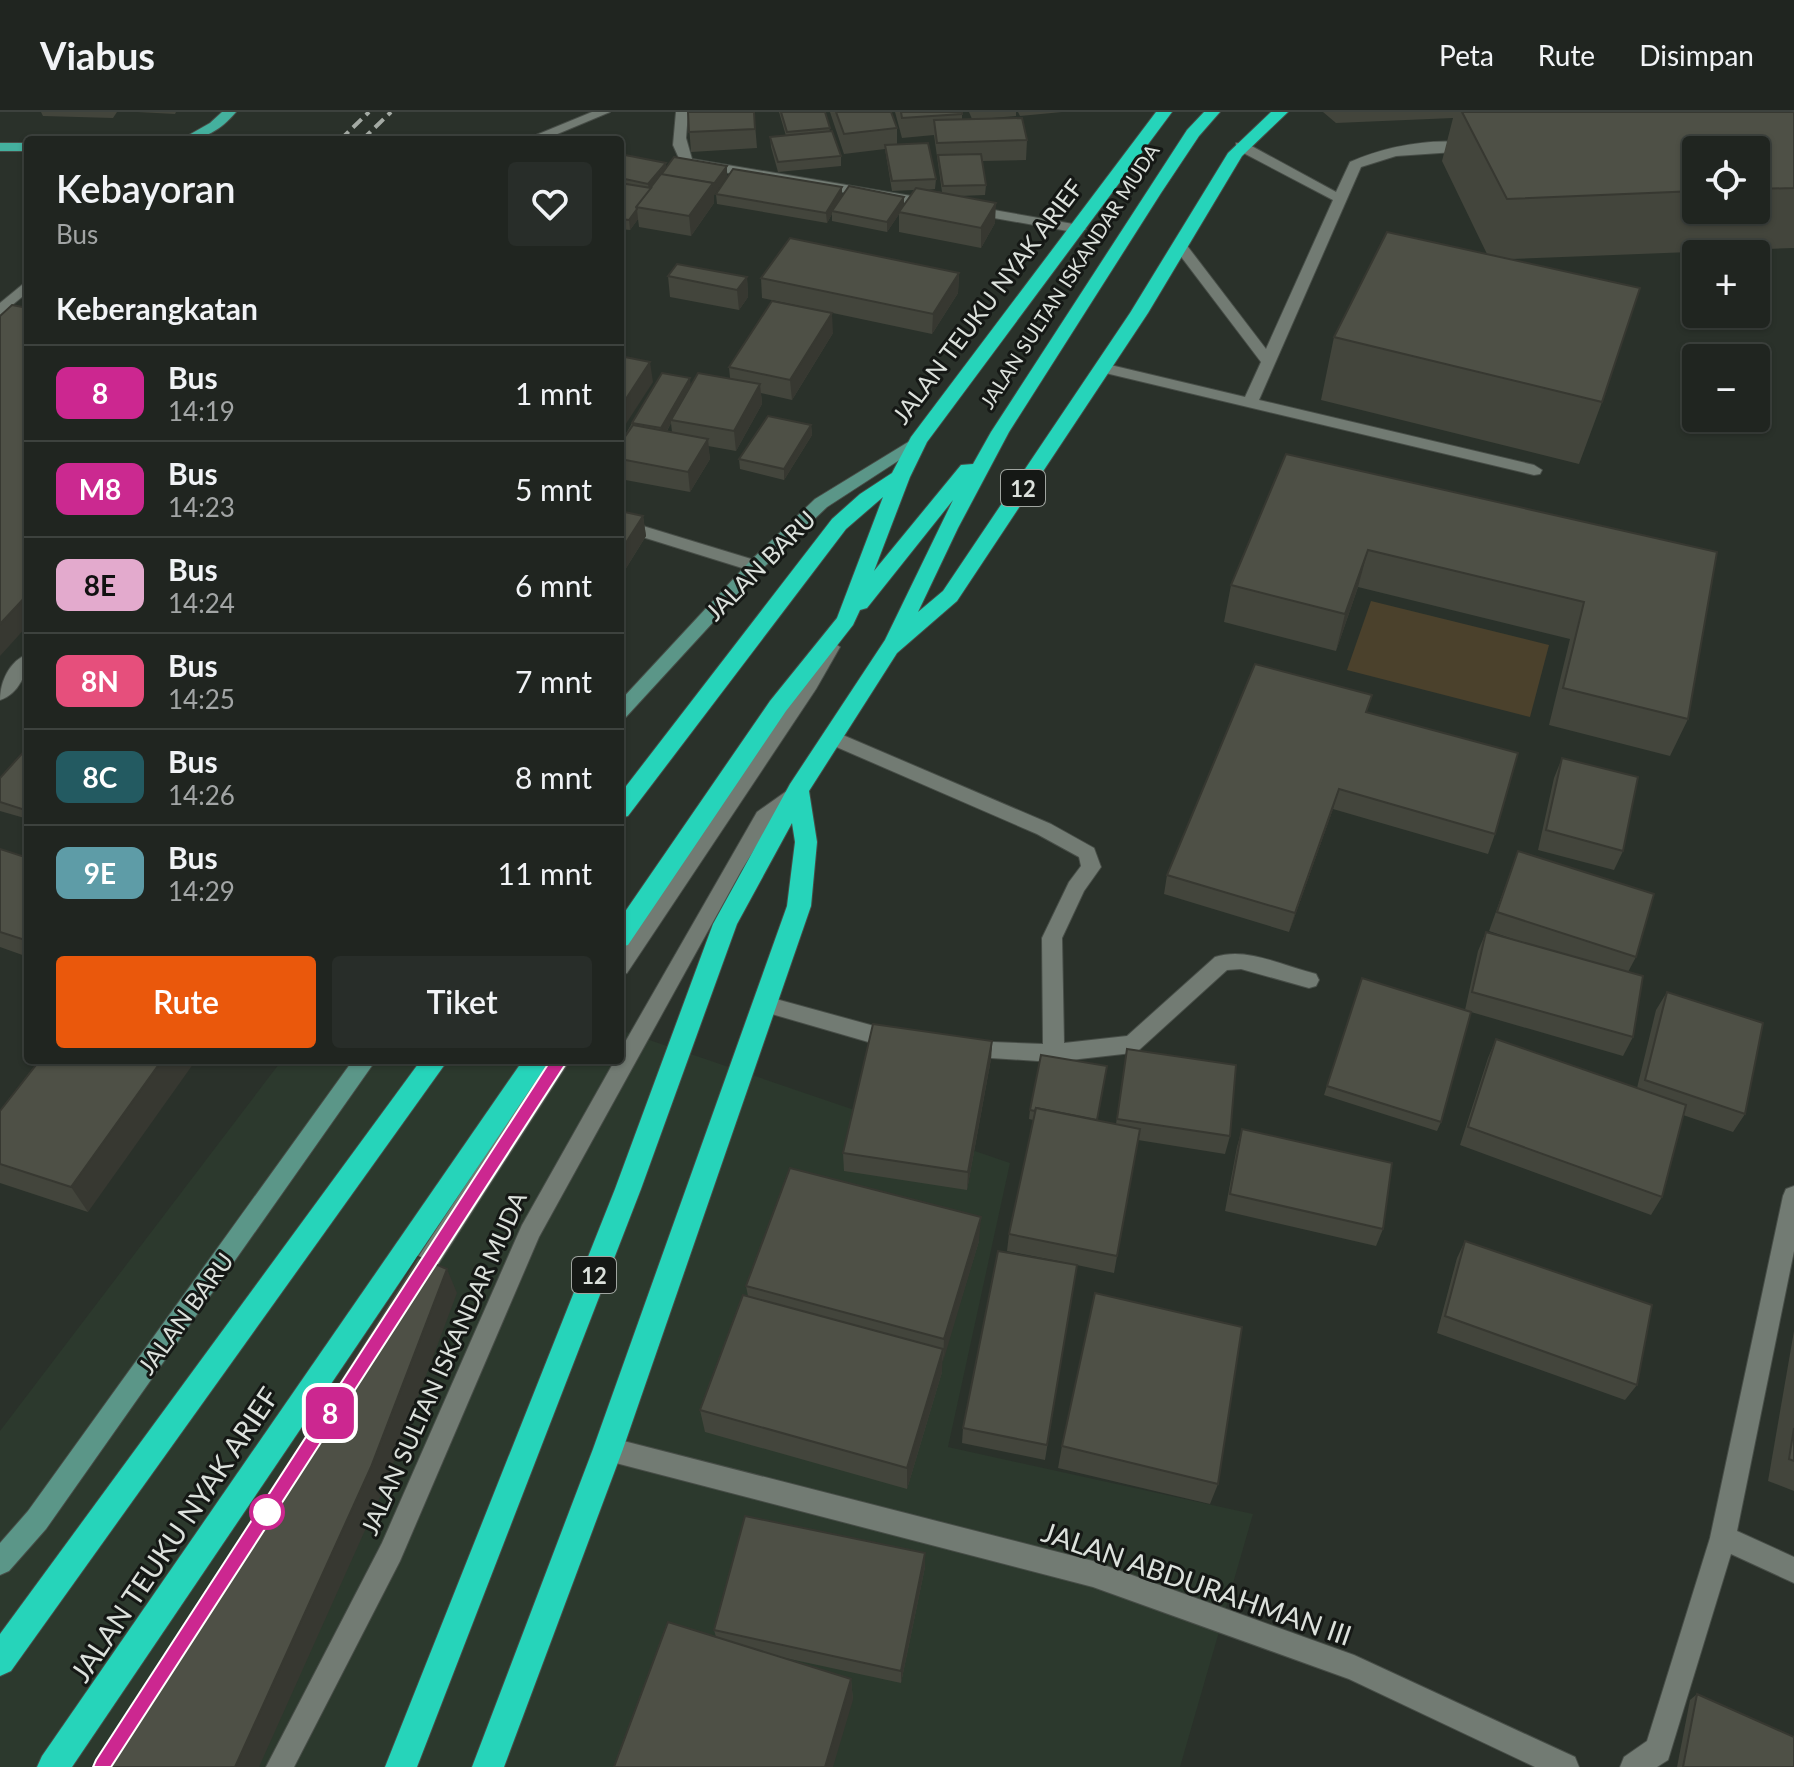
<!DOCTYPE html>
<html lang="id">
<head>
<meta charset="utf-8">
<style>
  :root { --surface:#202520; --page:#282d29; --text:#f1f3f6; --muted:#a2a5a5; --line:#3d423e; --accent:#ea580c }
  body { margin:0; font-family:Lato,sans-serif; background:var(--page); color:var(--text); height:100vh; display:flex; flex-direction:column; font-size:30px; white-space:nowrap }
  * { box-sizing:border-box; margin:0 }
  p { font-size:26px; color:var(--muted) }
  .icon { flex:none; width:44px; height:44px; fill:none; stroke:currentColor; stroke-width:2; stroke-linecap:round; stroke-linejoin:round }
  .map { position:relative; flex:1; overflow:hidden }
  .drawer { position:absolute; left:24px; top:24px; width:600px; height:928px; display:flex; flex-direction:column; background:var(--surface); border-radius:8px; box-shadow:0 2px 6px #0004,0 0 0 2px var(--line) }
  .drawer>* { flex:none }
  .badge { padding:0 16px; border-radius:12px; font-size:28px; line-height:52px }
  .fabs { position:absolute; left:1682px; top:24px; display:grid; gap:16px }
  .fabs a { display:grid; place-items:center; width:88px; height:88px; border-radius:8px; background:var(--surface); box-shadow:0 2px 6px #0004,0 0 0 2px var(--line); font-size:40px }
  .map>.badge { position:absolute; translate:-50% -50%; box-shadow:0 0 0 4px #fff }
  h2 { padding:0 32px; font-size:30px; line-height:72px }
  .round { display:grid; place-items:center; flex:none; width:84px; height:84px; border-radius:8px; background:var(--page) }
  .head { display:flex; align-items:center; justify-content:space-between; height:136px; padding:0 32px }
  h1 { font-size:38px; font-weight:600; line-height:60px }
  .primary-button { display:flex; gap:16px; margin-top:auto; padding:16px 32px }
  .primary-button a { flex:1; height:92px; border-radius:8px; background:var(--accent); color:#fff; font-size:32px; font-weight:600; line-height:92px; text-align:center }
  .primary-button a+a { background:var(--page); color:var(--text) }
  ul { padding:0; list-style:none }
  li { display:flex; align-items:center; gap:24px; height:96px; padding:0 32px; border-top:2px solid var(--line) }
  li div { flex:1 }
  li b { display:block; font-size:30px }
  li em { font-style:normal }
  li .badge { min-width:88px; font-weight:700; text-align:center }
  header { display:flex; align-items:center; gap:48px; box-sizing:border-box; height:112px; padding:0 40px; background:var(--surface); border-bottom:2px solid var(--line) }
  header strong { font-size:38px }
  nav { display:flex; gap:44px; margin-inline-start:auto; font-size:28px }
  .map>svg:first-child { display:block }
  .built { fill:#2c392d }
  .green { fill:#4b412c }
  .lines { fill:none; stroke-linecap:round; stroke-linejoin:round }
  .lane-casing { stroke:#474d47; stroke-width:2 }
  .street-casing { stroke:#474d47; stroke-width:2 }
  .secondary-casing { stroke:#474d47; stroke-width:2 }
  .primary-casing { stroke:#474d47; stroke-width:2 }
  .highway-casing { stroke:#474d47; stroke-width:2 }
  .lane { fill:#727b73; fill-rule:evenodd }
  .street { fill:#727b73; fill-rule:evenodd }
  .secondary { fill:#5b9688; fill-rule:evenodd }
  .primary { fill:#44b09e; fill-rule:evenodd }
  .highway { fill:#26d4ba; fill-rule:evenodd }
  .rail { stroke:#a4aaa4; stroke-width:4; stroke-dasharray:12 6; stroke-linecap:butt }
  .wall { fill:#43453c; fill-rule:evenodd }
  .shaded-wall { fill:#373831 }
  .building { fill:#4e5046; stroke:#373831; stroke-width:2 }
  .line { fill:#cc2790; stroke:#fff; stroke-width:2 }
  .stop-dot { fill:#fff; stroke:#cc2790; stroke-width:4 }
  .labels { text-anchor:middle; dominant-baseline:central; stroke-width:6; stroke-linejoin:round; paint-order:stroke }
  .far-street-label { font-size:20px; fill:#dce1dc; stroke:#151815 }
  .shield { fill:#151815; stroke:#a0a5a0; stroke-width:2 }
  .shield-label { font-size:22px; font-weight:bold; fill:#dce1dc }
  .street-label { font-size:24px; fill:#dce1dc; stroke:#151815 }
  .near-street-label { font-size:28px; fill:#dce1dc; stroke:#151815 }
</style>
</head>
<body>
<header>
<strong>Viabus</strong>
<nav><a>Peta</a><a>Rute</a><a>Disimpan</a></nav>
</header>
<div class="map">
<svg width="1794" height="1655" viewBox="0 0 1794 1655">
  <rect width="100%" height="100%" fill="#2a312a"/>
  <polygon class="built" points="620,918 1010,1051 948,1335 1253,1402 1180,1655 0,1655 0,1319 282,948 620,948"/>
  <polygon class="green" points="1371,489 1549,533 1530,605 1347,558"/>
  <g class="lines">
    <defs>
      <g id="lane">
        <path d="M1236,31H1246L1336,80L1350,50C1386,34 1435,25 1474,32L1476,35L1469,39L1396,44L1361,55L1259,288L1534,353L1542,358L1540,362L1534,363L1097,259V253L1102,251L1245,285L1261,250L1173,134L1185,131L1266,237L1333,88L1236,37Z"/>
        <polygon points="831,529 840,535 816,577 627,861 620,863 620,839 803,570 825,531"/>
        <polygon points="798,671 805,673 807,678 805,683 771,710 741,759 539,1125 400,1449 294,1655 266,1655 382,1431 522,1113 615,948 620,948 620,939 757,700"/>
        <polygon points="548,948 570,948 421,1179 413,1182 405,1179 402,1172 405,1165"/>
      </g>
      <g id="street">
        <polygon points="592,0 610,0 543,28 524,28"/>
        <polygon points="676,0 688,0 686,26 692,47 935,88 942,92 935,96 682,53 673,33"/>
        <polygon points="971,94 1079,113 1086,117 1079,121 966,101 966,95"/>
        <polygon points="28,168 28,180 0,203 0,191"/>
        <polygon points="620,407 761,450 763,454 755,460 620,418"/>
        <path d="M28,542C28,560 19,582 0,588C0,570 9,549 28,542Z"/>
        <path d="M831,618L1051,712L1094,736L1101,755L1084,779L1062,826L1064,931L1127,924L1215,845C1245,835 1279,852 1309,860L1316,862L1319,868L1316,874L1309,876L1241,857L1227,858L1139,938L1132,941L1053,950L960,944L957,938L960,932L967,929L1043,932L1042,826L1069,770L1081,754L1079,745L1037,722L825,630L822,625Z"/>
        <polygon points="765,884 896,920 903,923 906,929 903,935 896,938 758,898 755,892 758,886"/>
        <polygon points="1794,1074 1794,1139 1737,1419 1794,1445 1794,1471 1731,1442 1668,1648 1657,1655 1620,1655 1624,1645 1647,1629 1710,1426 1783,1084 1786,1077"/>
        <polygon points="608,1325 1093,1449 1354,1543 1575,1645 1579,1655 1535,1655 1349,1567 1093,1475 608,1349 599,1345 596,1337 599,1329"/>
      </g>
      <g id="secondary">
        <polygon points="918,324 926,329 924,332 827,395 761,458 626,605 620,606 620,589 749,450 815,387"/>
        <polygon points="353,948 376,948 46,1417 9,1459 0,1463 0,1431 28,1399"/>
      </g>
      <g id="primary">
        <path d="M222,0H236C221,18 204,28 180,28L210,11Z"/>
        <rect x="0" y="31" width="28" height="8"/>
      </g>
      <g id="highway">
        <polygon points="1156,0 1172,0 927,330 910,365 874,459 961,353 973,352 991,320 1187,18 1204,0 1220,0 1199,24 1161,81 1009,320 958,416 918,500 943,479 1130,201 1228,41 1271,0 1288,0 1242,44 1148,201 957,489 897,541 809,679 817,730 811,794 623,1337 504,1655 472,1655 593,1337 787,794 795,730 792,711 737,812 641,1077 417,1655 385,1655 615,1077 713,812 790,672 885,528 953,388 867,496 860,498 853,513 786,599 628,833 620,835 620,807 770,589 837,506 883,385 846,417 628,704 620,706 620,682 832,407 860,382 892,361 911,325"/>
        <polygon points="421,948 448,948 11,1559 0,1564 0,1522"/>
        <polygon points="523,948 550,948 72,1655 37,1655 42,1644"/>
      </g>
    </defs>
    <use href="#lane" class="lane-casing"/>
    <use href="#street" class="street-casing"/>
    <use href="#secondary" class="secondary-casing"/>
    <use href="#primary" class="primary-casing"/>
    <use href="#highway" class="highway-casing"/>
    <use href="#lane" class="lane"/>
    <use href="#street" class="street"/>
    <use href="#secondary" class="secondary"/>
    <use href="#primary" class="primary"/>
    <use href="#highway" class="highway"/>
    <g class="rail">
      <polyline points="340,28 369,0"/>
      <polyline points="362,28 391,0"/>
    </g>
  </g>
  <g class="wall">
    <polygon points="41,0 117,0 113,6 43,4"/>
    <polygon points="137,0 176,0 175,2"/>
    <polygon points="688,0 754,0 757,36 691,40"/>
    <polygon points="779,0 825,0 830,19 841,44 841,54 778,60 771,35 770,25 786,24"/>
    <polygon points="830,0 891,0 897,16 897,32 936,67 935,77 927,78 942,80 934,23 902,26 895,0 962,0 962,7 972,7 969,0 1016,0 1016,4 992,6 1027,28 1026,48 982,49 986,73 985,83 959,84 995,111 981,136 899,120 899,102 887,120 832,109 832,102 827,111 717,92 716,82 842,84 904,93 914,78 892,79 885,37 844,42"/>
    <polygon points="1018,0 1062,0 1020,4"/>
    <path d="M1323,0H1794V136L1511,147L1602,290L1579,352L1321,288L1334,225L1487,142L1442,49L1453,6L1336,11ZM1696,38H1756V98H1696Z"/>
    <polygon points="620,49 667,56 727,54 727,64 714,83 714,91 691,124 639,115 638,107 630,118 620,117"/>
    <polygon points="959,161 958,181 932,222 762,186 761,166"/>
    <polygon points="668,164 747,165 748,185 739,198 670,185"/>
    <path d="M833,221L792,288L761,281L762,292L736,339L708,334L710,347L690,380L620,367V332L632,311L691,274L730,266L729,255ZM671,311L672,320L667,319Z"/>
    <polygon points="811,313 812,323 784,368 740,357 739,347"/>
    <polygon points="1286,342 1717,440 1688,607 1670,644 1549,613 1570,527 1358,475 1336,539 1224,510 1231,473"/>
    <polygon points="620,399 643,404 646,424 623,461 620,460"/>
    <polygon points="1367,600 1495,722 1488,742 1333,697 1289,820 1164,782 1167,763"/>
    <polygon points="28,635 28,707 0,699 0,666"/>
    <polygon points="1562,646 1623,739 1614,758 1538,738 1554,666"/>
    <polygon points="0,737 28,746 28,845 0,835"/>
    <polygon points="1518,739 1636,845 1628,860 1633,925 1623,944 1471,900 1441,1010 1437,1019 1324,983 1362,866 1465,898 1478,839 1486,820 1516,828 1489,819"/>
    <polygon points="1667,880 1745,1002 1733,1020 1683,1003 1662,1085 1651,1103 1460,1033 1488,946 1496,927 1637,976 1656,898"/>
    <polygon points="992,929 991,947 967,1078 844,1059 843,1041"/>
    <polygon points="1127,937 1230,1024 1225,1042 1138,1028 1114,1161 1077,1153 1045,1348 962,1331 963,1316 1063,1150 1007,1139 1009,1122 1033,1008 1029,1007 1030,998 1116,1012"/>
    <polygon points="40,948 88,1100 0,1071 0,999"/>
    <polygon points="1242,1017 1383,1117 1376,1134 1225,1099 1237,1035"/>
    <polygon points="979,1129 942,1250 942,1260 907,1377 705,1320 700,1298 748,1184 746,1174"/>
    <polygon points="1465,1129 1637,1273 1625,1288 1437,1221 1457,1146"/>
    <polygon points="1794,1219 1794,1379 1768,1369"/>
    <polygon points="1062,1334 1218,1372 1210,1392 1058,1356"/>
    <polygon points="925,1441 925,1455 901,1571 776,1544 851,1567 853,1588 716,1525 714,1518"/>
    <polygon points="1697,1582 1794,1655 1677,1655 1690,1588"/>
  </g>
  <g class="shaded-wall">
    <polygon points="666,51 667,61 649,79 648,72"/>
    <polygon points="727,54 727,64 714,83 714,91 691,124 689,104"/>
    <polygon points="842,75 842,85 832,99 832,102 827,111 826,101"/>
    <polygon points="904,85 904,95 887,120 887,110"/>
    <polygon points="996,91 995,111 981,136 981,116"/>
    <polygon points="637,97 638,107 630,118 629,108"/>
    <polygon points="959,161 958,181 932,222 933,202"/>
    <polygon points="747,165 748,185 739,198 737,178"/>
    <polygon points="832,201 833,221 792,288 790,268"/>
    <polygon points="650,250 653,270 620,321 620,296"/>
    <polygon points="690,266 691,276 671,308 671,311 663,326 661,316"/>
    <polygon points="760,272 762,292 736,339 734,319"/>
    <polygon points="811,313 812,323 784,368 784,357"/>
    <polygon points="708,327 710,347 690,380 688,360"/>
    <polygon points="643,404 646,424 623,461 620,440"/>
    <polygon points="1368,438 1358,475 1336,539 1345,502"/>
    <polygon points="28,482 28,513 0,544 0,512"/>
    <polygon points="1339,677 1333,697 1289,820 1295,801"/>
    <polygon points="992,929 991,947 967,1078 968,1060"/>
    <polygon points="162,948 196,948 88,1100 71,1075"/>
    <polygon points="981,1105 979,1129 943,1250 944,1227"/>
    <polygon points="447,1157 457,1181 384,1376 259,1655 235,1655"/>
    <polygon points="943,1237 942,1260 907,1377 907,1356"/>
    <polygon points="925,1441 925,1455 901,1571 901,1559"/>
    <polygon points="851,1567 853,1588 833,1655 825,1655"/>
  </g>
  <g class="building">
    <polygon points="688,0 754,0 755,17 689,20"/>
    <polygon points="781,0 825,0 830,16 787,20"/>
    <polygon points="836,0 891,0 897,16 844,22"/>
    <polygon points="901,0 962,0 962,2 902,6"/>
    <polygon points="1462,0 1794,0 1794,76 1756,77 1756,38 1696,38 1696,79 1507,87"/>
    <polygon points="1022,6 1027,28 937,31 934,8"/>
    <polygon points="832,19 841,44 778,50 770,25"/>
    <polygon points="928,31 936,67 892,69 885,33"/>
    <polygon points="981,42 986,73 943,74 938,43"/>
    <polygon points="625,43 666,51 648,72 620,66 620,49"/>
    <polygon points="674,45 727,54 713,73 713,71 661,63"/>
    <polygon points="733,57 842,75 826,101 716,82"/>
    <polygon points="661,62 713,71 689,104 636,95"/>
    <polygon points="620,71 651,76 636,95 637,97 629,108 620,107"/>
    <polygon points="849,74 904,85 887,110 832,99"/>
    <polygon points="916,76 996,91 981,116 899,100"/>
    <polygon points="1387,120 1640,176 1602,290 1334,225"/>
    <polygon points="790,126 959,161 933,202 761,166"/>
    <polygon points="677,152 747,165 737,178 668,164"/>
    <polygon points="772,189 832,201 790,268 729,255"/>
    <polygon points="12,193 28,196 28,482 0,512 0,204"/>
    <polygon points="620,244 650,250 620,296"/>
    <polygon points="662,261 690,266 661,316 632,311"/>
    <polygon points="698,261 760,272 734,319 671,308"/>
    <polygon points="768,304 811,313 784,357 739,347"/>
    <polygon points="633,313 708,327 688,360 620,347 620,332"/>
    <polygon points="1286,342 1717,440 1688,607 1563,576 1584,490 1368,438 1345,502 1231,473"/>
    <polygon points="620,399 643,404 620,440"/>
    <polygon points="1255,552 1372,583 1366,600 1518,641 1495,722 1339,677 1295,801 1167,763"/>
    <polygon points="28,635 28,699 0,690 0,666"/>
    <polygon points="1562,646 1638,665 1623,739 1546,718"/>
    <polygon points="0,737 28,746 28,829 0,820"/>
    <polygon points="1518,739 1654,782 1636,845 1497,800"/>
    <polygon points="1486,820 1643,864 1633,925 1472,880"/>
    <polygon points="1362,866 1471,900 1441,1010 1327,974"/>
    <polygon points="1667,880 1763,911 1745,1002 1645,968"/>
    <polygon points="873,912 992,929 968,1060 843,1041"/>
    <polygon points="1496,927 1686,993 1662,1085 1468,1015"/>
    <polygon points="1127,937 1236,953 1230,1024 1117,1007"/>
    <polygon points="1041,943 1107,954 1097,1008 1036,996 1035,999 1030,998"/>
    <polygon points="40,948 162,948 71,1075 0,1052 0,999"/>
    <polygon points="1036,996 1140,1017 1117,1144 1009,1122"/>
    <polygon points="1242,1017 1392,1051 1383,1117 1230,1082"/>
    <polygon points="790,1056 981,1105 944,1227 746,1174"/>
    <polygon points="1465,1129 1652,1193 1637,1273 1445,1204"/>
    <polygon points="998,1139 1077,1153 1047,1333 963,1316"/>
    <polygon points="418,1145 447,1157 371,1355 235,1655 107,1655 105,1653 114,1624"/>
    <polygon points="1095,1181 1242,1215 1218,1372 1062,1334"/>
    <polygon points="743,1183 943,1237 907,1356 700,1298"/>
    <polygon points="1794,1316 1794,1349 1789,1347"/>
    <polygon points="745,1404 925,1441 901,1559 714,1518"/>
    <polygon points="668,1510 851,1567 825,1655 614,1655"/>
    <polygon points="1697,1582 1794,1625 1794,1655 1683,1655"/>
  </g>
  <polygon class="line" points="559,941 568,948 565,953 111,1655 93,1655 96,1648 554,943"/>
  <circle class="stop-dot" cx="267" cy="1400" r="16"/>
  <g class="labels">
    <g class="far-street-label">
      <text transform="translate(1069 164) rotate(-57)">JALAN SULTAN ISKANDAR MUDA</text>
    </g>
    <g class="shield">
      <rect x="1001" y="358" width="44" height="36" rx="6"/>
      <rect x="572" y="1145" width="44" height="36" rx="6"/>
    </g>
    <g class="shield-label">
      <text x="1023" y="376">12</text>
      <text x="594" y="1163">12</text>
    </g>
    <g class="street-label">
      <text transform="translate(987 189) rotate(-53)">JALAN TEUKU NYAK ARIEF</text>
      <text transform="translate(760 453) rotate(-45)">JALAN BARU</text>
      <text transform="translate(185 1201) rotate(-54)">JALAN BARU</text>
      <text transform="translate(443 1251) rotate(-66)">JALAN SULTAN ISKANDAR MUDA</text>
    </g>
    <g class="near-street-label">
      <text transform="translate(174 1422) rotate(-56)">JALAN TEUKU NYAK ARIEF</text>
      <text transform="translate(1197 1471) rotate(19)">JALAN ABDURAHMAN III</text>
    </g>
  </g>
</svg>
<div class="fabs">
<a><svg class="icon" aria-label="locate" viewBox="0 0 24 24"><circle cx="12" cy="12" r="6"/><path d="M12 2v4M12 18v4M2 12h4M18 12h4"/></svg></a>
<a>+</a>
<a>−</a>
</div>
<b class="badge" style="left:330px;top:1301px;background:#cc2790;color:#fff">8</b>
<section class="drawer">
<div class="head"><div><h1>Kebayoran</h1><p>Bus</p></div><a class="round"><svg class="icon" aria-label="heart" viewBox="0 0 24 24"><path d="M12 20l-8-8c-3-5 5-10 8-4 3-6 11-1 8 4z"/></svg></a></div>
<h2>Keberangkatan</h2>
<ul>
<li><span class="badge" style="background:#cc2790;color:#fff">8</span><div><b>Bus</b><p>14:19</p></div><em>1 mnt</em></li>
<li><span class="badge" style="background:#cb2990;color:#fff">M8</span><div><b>Bus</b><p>14:23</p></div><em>5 mnt</em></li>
<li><span class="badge" style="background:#e3aacd;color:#111">8E</span><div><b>Bus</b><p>14:24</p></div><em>6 mnt</em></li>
<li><span class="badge" style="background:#e64f7c;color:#fff">8N</span><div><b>Bus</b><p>14:25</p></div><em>7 mnt</em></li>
<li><span class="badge" style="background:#235a61;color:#fff">8C</span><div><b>Bus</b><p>14:26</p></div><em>8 mnt</em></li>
<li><span class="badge" style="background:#5e9ca7;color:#fff">9E</span><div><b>Bus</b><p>14:29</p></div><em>11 mnt</em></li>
</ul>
<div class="primary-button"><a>Rute</a><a>Tiket</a></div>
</section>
</div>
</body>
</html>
